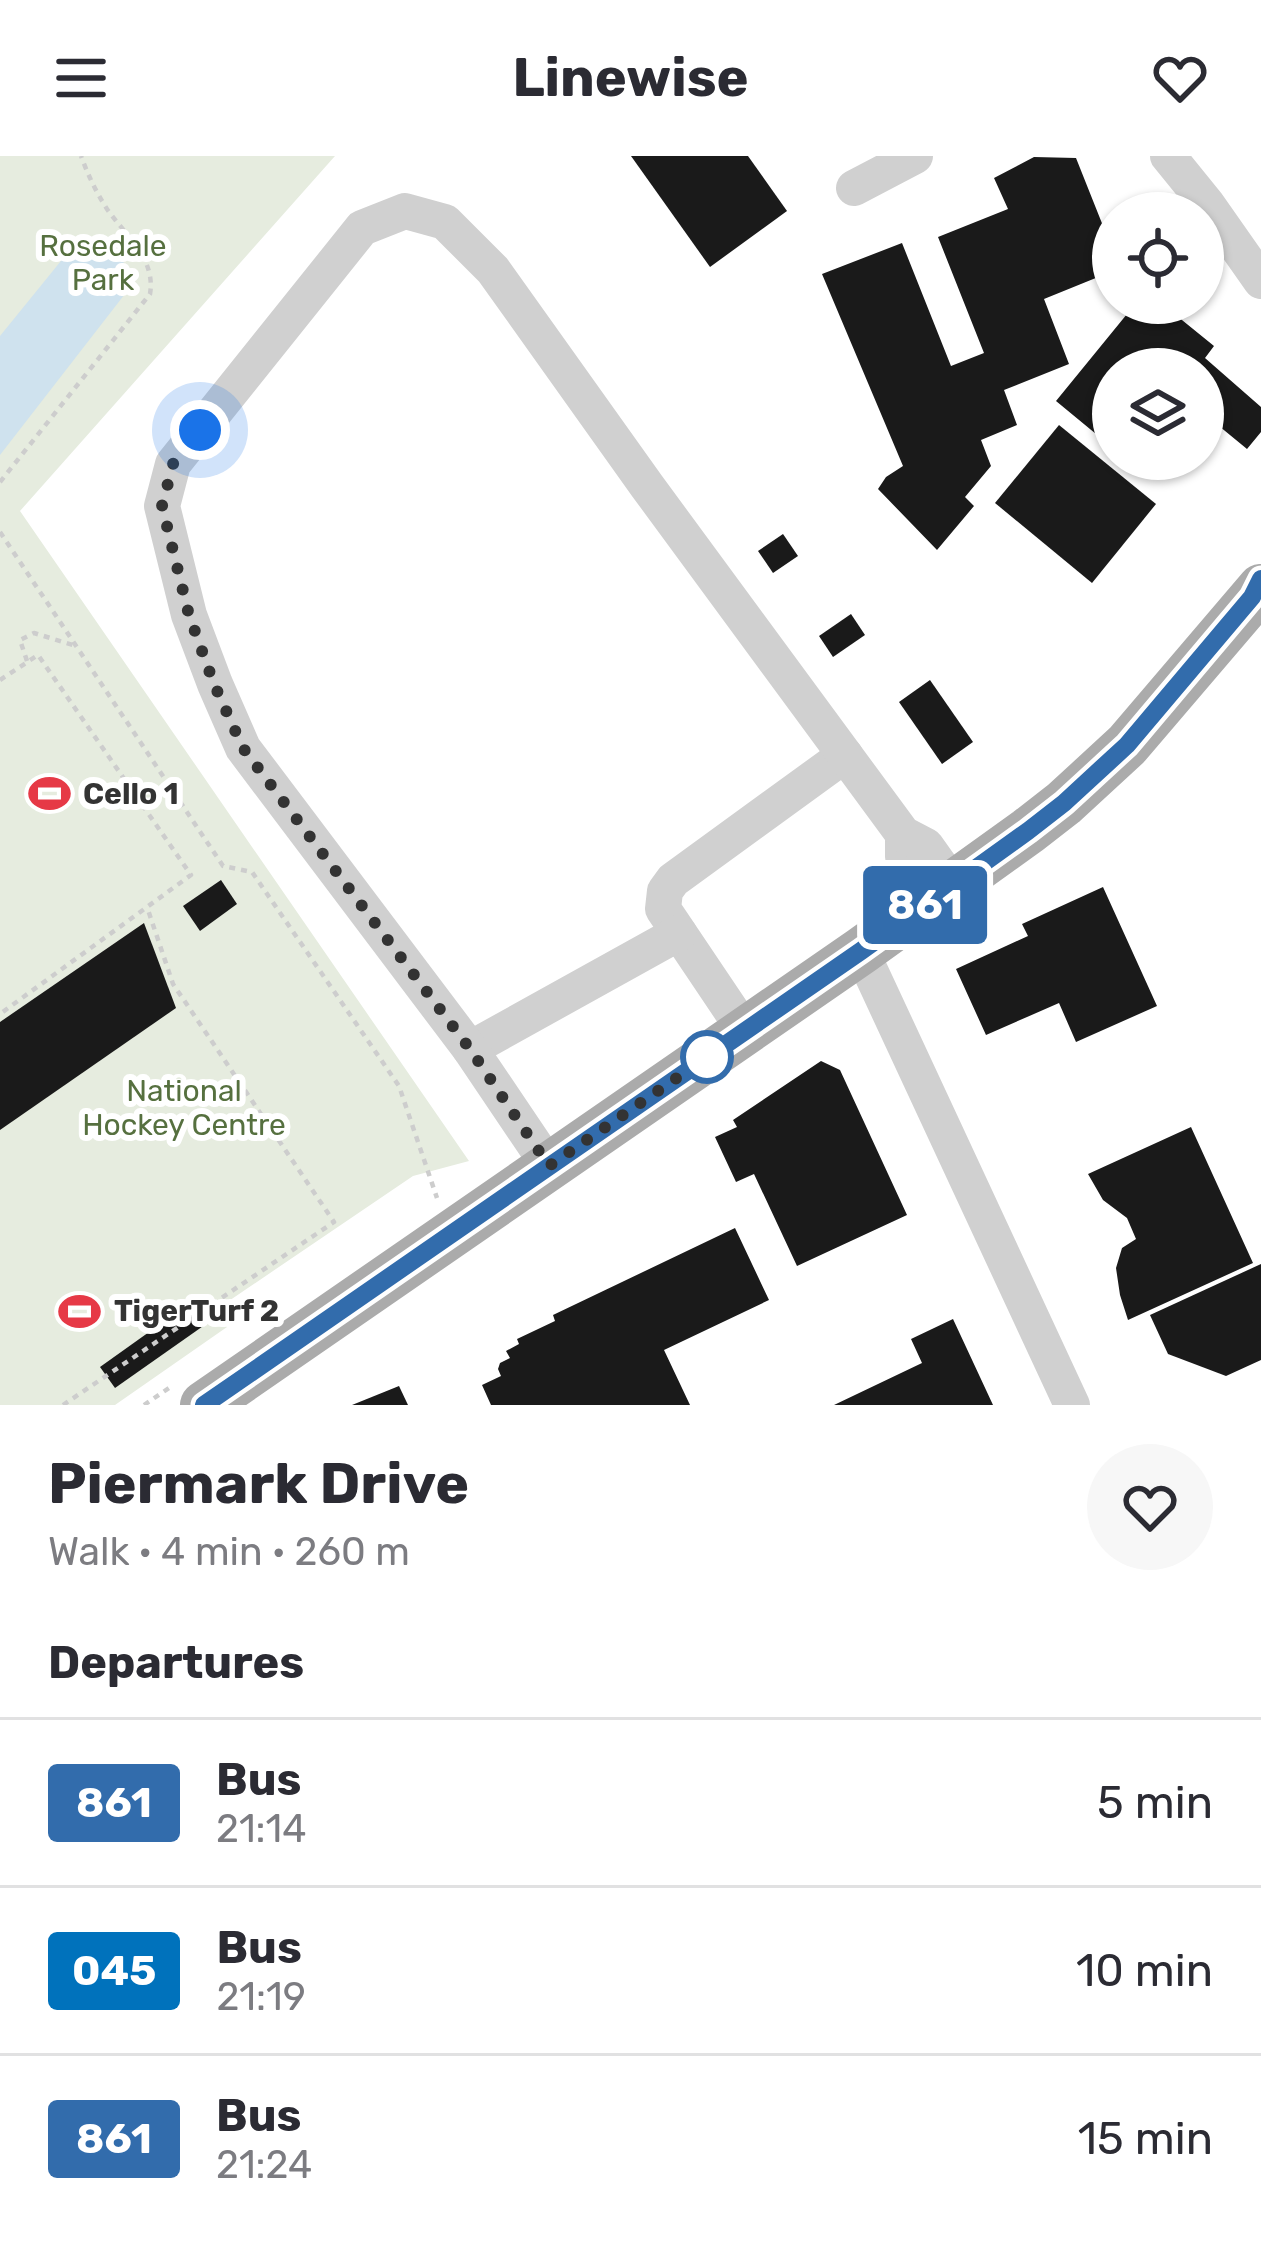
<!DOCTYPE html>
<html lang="en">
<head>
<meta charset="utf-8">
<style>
  :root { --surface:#fff; --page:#f7f7f7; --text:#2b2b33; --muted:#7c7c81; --line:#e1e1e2 }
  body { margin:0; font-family:Rubik,sans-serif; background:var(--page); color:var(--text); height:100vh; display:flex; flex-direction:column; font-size:45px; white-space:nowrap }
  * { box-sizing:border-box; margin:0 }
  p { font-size:39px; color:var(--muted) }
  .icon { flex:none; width:66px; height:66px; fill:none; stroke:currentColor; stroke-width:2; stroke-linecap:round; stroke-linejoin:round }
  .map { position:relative; height:1249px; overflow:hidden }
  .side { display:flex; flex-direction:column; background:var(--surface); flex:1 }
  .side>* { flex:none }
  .badge { padding:0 24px; border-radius:9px; font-size:42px; line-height:78px }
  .fabs { position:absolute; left:1092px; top:36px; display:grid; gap:24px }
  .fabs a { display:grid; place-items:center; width:132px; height:132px; border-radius:50%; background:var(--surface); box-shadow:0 3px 9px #0004; font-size:60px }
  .you { position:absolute; width:60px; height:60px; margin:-30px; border:9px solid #fff; border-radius:50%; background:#1a73e8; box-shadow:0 0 0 18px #1a73e833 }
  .map>.badge { position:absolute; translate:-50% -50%; box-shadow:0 0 0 6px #fff }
  h2 { padding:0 48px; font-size:45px; line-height:108px }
  .round { display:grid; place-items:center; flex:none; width:126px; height:126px; border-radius:63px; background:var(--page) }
  .summary { display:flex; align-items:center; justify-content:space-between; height:204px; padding:0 48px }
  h1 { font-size:57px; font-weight:700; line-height:90px }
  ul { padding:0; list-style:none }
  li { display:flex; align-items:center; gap:36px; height:168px; padding:0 48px; border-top:3px solid var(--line) }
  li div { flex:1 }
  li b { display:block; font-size:45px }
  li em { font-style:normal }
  li .badge { min-width:132px; font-weight:700; text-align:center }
  header { display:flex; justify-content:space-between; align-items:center; height:156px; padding:0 48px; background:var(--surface); font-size:54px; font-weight:700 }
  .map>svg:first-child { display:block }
  .green { fill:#e6ecdf }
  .water { fill:#cfe2ee }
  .building { fill:#1a1a1a }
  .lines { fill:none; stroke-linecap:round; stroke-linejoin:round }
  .path { stroke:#cdcdcd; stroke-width:4.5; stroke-dasharray:6 6; stroke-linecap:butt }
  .minor { stroke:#d0d0d0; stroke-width:36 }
  .major { stroke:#ababab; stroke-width:48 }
  .line-casing { stroke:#fff; stroke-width:27 }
  .line { stroke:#326cac; stroke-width:18 }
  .walk { stroke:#333; stroke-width:12; stroke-dasharray:0 21.6 }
  .stop-dot { fill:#fff; stroke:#326cac; stroke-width:6 }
  .labels { text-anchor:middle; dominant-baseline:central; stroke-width:12; stroke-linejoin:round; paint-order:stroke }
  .park-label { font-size:30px; fill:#56703f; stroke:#fff }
  .poi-label { font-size:30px; font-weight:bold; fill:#333; stroke:#fff; text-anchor:start }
</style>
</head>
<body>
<header><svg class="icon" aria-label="menu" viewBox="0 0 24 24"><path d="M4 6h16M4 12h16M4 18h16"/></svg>Linewise<svg class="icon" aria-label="heart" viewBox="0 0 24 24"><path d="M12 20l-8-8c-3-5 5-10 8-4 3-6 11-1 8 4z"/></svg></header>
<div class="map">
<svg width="1261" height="1249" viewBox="0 0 1261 1249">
  <rect width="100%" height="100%" fill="#fff"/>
  <polygon class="green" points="0,0 335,0 20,355 469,1005 413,1020 217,1153 227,1171 115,1249 0,1249"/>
  <path class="water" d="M88,88C115,87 132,108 128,134L0,299V180L65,100L76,92Z"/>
  <g class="building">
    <polygon points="631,0 748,0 787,55 710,111"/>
    <polygon points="1034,1 1076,2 1113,95 1113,115 1044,143 1069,208 1004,234 1017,269 981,284 991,310 965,341 974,350 937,394 878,333 886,321 903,310 822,118 902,87 951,210 984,197 938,81 1008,53 994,22"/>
    <polygon points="1136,147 1161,147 1214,190 1205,202 1261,251 1261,276 1247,293 1219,270 1203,290 1203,213 1113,213 1113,292 1056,245"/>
    <polygon points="1059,269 1156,348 1092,427 995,347"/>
    <polygon points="1127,303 1157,303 1145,318"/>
    <polygon points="1167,303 1193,303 1183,315"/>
    <polygon points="783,378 798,400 773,417 758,395"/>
    <polygon points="851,458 865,479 833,501 819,480"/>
    <polygon points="930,524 973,586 942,608 899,546"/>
    <polygon points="221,724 237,748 200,775 183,750"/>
    <polygon points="1103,731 1157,850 1076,886 1059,847 986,879 956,813 1028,780 1022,768"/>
    <polygon points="144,767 176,852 0,974 0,866"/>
    <polygon points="821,905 840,914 907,1059 797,1110 754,1018 736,1026 715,981 737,971 733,964"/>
    <polygon points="1191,971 1253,1107 1128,1164 1120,1139 1116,1112 1122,1092 1136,1083 1127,1062 1103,1044 1088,1018"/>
    <polygon points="735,1072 769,1144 664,1194 690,1249 491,1249 482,1229 501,1220 498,1213 500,1207 510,1202 506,1195 519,1188 517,1183 555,1165 553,1159"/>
    <polygon points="1261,1108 1261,1204 1226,1220 1168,1198 1150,1159"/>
    <polygon points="201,1139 216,1161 115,1232 100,1211"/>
    <polygon points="953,1163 993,1249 834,1249 922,1207 911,1183"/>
    <polygon points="399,1230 408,1249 352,1249"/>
  </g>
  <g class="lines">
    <g class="path">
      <path d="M0,326L150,138C156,103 126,80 107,53C96,36 88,19 81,0"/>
      <polyline points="0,376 223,710 252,716 399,930 437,1042"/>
      <polyline points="27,505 20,484 34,477 73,489"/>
      <polyline points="0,524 38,499 191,719 0,858"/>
      <polyline points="63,1249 334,1066 173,828 147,751"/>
      <polyline points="144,1249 169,1232"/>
    </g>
    <g class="minor">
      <polyline points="1168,0 1207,48 1261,125"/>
      <polyline points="854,32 915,0"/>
      <polyline points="903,678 903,701 930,745"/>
      <polyline points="861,795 1072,1249"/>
      <polyline points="745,875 663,753 665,735 673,724 845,599"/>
      <polyline points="470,893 679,777"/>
      <polyline points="549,1010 470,893 243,592 215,528 189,459 162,350 173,308 362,72 405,55 445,66 493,114 647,330 903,678 926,690 953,728"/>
    </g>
    <polyline class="major" points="204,1249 861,795 1028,675 1064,647 1127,589 1261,432"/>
  </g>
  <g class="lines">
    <defs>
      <polyline id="line" points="204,1249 861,795 1028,675 1064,647 1127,589 1252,441 1261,423"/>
    </defs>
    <use href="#line" class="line-casing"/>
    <use href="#line" class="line"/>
    <polyline class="walk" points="200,274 173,308 162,350 189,459 214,528 243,592 470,893 549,1010 707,901"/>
  </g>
  <defs>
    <symbol id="stadium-bare" viewBox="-9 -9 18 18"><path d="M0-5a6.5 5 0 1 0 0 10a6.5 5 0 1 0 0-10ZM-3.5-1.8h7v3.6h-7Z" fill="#e63946" stroke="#fff" stroke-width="2.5" paint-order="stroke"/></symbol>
  </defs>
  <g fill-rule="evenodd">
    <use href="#stadium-bare" x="20" y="608" width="59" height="59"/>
    <use href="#stadium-bare" x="50" y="1126" width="59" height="59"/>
  </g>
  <circle class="stop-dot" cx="707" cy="901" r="24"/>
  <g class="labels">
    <g class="park-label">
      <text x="103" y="90">Rosedale<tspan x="103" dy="34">Park</tspan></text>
      <text x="184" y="935">National<tspan x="184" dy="34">Hockey Centre</tspan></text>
    </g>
    <g class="poi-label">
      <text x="83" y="638">Cello 1</text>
      <text x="114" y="1155">TigerTurf 2</text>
    </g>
  </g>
</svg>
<div class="fabs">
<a><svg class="icon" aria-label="locate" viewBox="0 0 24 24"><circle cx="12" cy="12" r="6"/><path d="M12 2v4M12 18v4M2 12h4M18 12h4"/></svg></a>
<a><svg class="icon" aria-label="layers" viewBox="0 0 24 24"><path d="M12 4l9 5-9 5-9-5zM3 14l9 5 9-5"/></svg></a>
</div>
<div class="you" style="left:200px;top:274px"></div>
<b class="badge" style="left:925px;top:749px;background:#326cac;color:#fff">861</b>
</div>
<section class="side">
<div class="summary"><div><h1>Piermark Drive</h1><p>Walk · 4 min · 260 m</p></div><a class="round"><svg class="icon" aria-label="heart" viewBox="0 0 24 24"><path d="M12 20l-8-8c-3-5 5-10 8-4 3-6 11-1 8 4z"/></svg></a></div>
<h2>Departures</h2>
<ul>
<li><span class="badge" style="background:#326cac;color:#fff">861</span><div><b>Bus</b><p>21:14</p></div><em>5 min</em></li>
<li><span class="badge" style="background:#0072bc;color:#fff">045</span><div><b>Bus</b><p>21:19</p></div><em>10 min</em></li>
<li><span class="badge" style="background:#326cac;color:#fff">861</span><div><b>Bus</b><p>21:24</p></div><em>15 min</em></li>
</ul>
</section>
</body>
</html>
